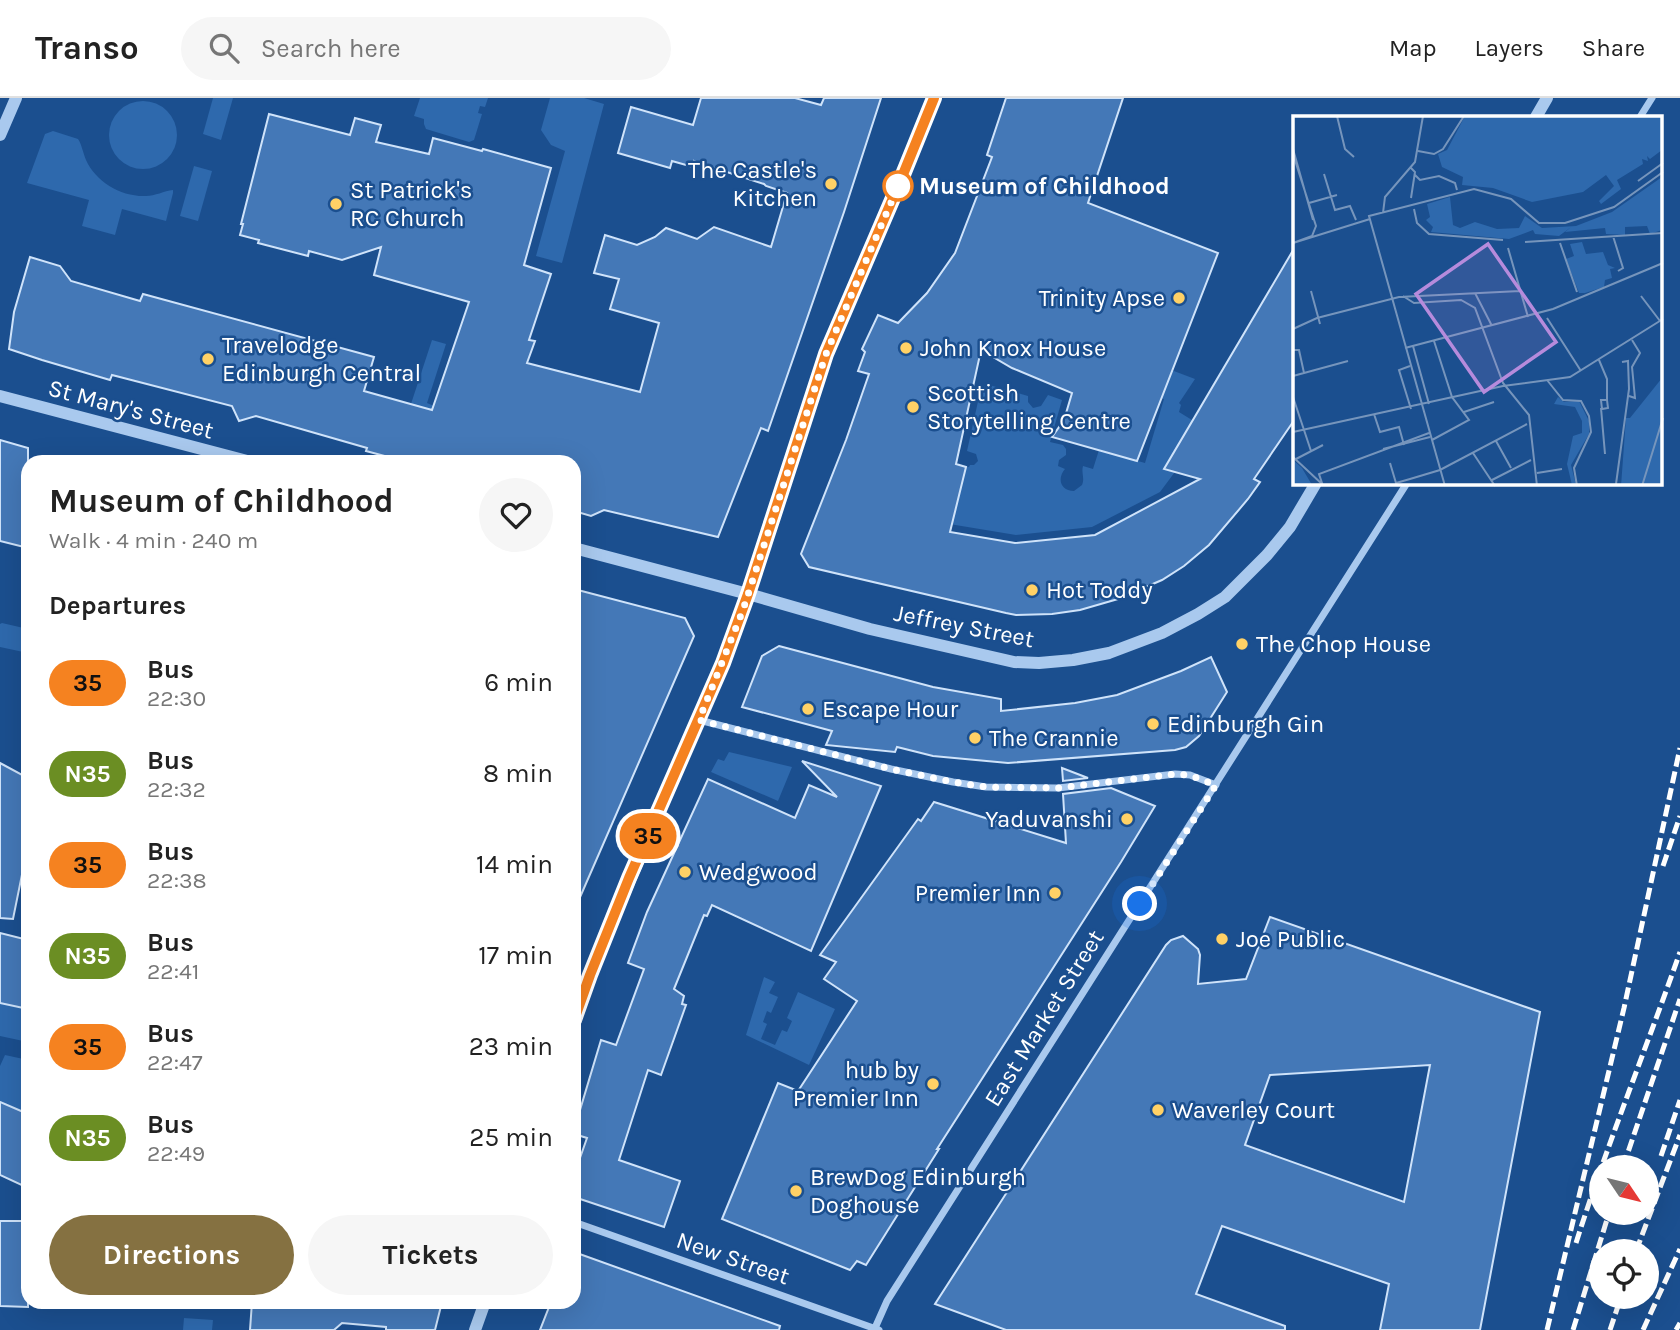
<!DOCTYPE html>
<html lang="en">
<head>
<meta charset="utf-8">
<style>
  :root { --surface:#fff; --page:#f6f6f6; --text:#222; --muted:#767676; --line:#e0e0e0; --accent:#857141 }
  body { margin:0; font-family:Karla,sans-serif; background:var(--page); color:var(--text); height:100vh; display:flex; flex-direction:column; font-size:26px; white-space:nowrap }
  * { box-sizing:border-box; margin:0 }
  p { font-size:23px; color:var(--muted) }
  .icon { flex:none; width:38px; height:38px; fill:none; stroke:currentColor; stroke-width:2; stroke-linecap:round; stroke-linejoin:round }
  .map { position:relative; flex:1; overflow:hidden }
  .panel { position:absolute; left:21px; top:357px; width:560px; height:854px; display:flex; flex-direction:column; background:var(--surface); border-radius:21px; box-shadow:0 7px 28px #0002 }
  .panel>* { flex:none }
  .badge { padding:0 14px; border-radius:23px; font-size:24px; line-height:46px }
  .needle { width:46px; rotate:125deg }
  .buttons { position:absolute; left:1589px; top:1057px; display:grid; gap:14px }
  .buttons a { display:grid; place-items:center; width:70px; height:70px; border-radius:50%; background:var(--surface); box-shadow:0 7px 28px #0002; font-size:35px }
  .you { position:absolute; width:35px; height:35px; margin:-18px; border:5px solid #fff; border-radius:50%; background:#1a73e8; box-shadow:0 0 0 10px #1a73e833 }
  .map>.badge { position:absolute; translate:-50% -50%; box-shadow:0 0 0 4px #fff }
  h2 { padding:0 28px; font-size:26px; line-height:63px }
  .round { display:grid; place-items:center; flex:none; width:74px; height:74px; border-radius:37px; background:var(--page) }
  .headline { display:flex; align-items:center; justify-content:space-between; height:119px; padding:0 28px }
  h1 { font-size:33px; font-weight:700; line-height:52px }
  .action { display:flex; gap:14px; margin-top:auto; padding:14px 28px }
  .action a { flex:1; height:80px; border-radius:42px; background:var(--accent); color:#fff; font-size:28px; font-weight:700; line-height:80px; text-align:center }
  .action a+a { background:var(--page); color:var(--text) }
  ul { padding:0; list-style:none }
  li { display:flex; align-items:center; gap:21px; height:91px; padding:0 28px }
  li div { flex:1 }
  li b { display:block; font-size:26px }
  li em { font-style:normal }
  li .badge { min-width:77px; font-weight:700; text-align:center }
  header { display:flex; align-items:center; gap:42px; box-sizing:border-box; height:98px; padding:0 35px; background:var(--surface); border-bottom:2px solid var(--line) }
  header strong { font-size:33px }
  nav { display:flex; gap:38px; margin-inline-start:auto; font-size:24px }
  .search { width:490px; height:63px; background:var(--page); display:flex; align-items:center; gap:18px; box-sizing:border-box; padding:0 24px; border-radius:38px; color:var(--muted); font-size:26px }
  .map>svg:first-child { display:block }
  .green { fill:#2e69ad }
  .building { fill:#4478b7; stroke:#cfe3fa; stroke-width:2; fill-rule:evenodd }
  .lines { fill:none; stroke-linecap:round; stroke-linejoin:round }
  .minor { stroke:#a9c9ee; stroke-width:7 }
  .tertiary { stroke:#a9c9ee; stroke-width:12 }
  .rail { stroke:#fff; stroke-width:5; stroke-dasharray:12 5; stroke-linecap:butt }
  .line-casing { stroke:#fff; stroke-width:16 }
  .line { stroke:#f58220; stroke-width:10 }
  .walk { stroke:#fff; stroke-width:7; stroke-dasharray:0 12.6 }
  .poi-dot { fill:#ffd166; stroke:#1b4f8f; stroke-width:2.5 }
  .stop-dot { fill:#fff; stroke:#f58220; stroke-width:3.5 }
  .labels { text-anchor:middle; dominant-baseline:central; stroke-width:5; stroke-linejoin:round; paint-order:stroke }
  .poi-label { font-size:24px; fill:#fff; stroke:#1b4f8f; text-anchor:start }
  .stop-label { font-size:24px; font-weight:bold; fill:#fff; stroke:#1b4f8f; text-anchor:start }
  .street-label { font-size:24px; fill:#fff; stroke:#1b4f8f }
  .inset-road { fill:none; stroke:#7695bc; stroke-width:2 }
  .view { fill:#b68bdc; fill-opacity:0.15; stroke:#b68bdc; stroke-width:3.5 }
  .inset-edge { fill:none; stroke:#fff; stroke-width:3.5 }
</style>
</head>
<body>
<header>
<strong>Transo</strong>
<div class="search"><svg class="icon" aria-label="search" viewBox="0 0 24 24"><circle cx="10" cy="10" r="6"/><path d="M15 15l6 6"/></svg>Search here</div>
<nav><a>Map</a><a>Layers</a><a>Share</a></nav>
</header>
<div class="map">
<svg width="1680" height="1232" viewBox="0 0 1680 1232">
  <rect width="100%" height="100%" fill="#1b4f8f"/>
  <g class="green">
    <polygon points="213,0 233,0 221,42 203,36"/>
    <polygon points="420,0 488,0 485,9 480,8 478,15 482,16 474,42 469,44 426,31 424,26 424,21 414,18"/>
    <polygon points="550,0 584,0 604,6 562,165 536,158 565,53 551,47 541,32"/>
    <circle cx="143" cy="37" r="34"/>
    <path d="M53,33L78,41C82,47 83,55 86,62C96,84 121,99 146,98C155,98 164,93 173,92V95L166,123L122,111L115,137L82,128L89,102L27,85L45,36Z"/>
    <polygon points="194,68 212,73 198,123 180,118"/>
    <polygon points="432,242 446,246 427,305 434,308 429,321 408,315"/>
    <path d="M1129,256L1195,281L1179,305L1181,307L1179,314L1200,327L1195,347L1160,394L1092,429L1016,437L907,419L958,401L966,369H969L970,367H974L978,363L976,356L967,353L979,299L986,286L1028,298V304L1033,310L1041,308L1048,297L1062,302L1050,344L1063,347L1066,351V357L1059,362L1058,368L1065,371C1057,380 1060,393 1074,393L1082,387C1085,380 1081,375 1083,368L1093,371L1099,352L1145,365L1164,301L1119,285Z"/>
    <polygon points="2,525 28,531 28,555 0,549 0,526"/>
    <polygon points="729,654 792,669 778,703 711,674 718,661 724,663"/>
    <polygon points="764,879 775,884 769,895 778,899 771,915 767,913 763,924 767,926 761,941 775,947 782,932 787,934 792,923 787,920 798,894 835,911 809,967 746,937"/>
    <polygon points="0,905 28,911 28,944 0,938"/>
    <polygon points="5,957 28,962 28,1016 0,1004 0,968"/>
    <polygon points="184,1220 213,1222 212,1232 183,1232"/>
  </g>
  <g class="building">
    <polygon points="701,0 795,0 821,7 824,0 881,0 844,114 768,333 761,330 718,439 604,412 591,418 574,413 574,364 407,364 366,353 367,350 256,318 239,323 232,308 112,277 110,282 42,262 9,251 14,214 30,159 60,168 71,183 140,203 143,196 374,259 364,293 432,312 469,204 374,177 381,149 342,162 309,153 308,158 258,145 259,142 240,137 243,126 241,126 269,16 350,37 355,20 381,27 376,44 429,56 433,40 482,53 483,51 551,70 524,167 551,176 529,242 535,243 527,265 640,294 659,225 610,211 619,181 594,175 605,137 637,147 655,139 666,130 697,141 714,129 771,149 787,95 766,88 764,86 696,64 694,63 693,69 672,63 670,70 618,55 631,9 693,27"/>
    <polygon points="1006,0 1123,0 1088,105 1218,155 1137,363 1052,339 1064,322 1072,295 1012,270 981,252 956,366 966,369 950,434 1015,445 1095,437 1200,381 1164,371 1295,149 1295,321 1254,381 1260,384 1248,401 1209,447 1184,468 1162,482 1118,501 1080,512 1052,516 1016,517 1006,515 809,469 801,456 846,342 869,276 858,273 865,254 862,251 878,217 898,225 927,195 955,155 992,59 987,57"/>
    <polygon points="0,342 28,350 28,450 0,443"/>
    <polygon points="574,491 685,520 694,538 574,813"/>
    <polygon points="779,548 933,589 1001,601 1001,613 1075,605 1117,597 1181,573 1211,559 1227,594 1199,638 1186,649 1175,652 1008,665 933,658 897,649 895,654 826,647 832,633 742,609 762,558"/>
    <polygon points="802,663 881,688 811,853 712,807 707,818 704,817 674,891 684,898 682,906 686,907 661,977 648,972 619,1062 680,1083 664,1129 574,1099 574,1077 587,1040 574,1036 574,1032 601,942 616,947 644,871 628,865 647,814 708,681 795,720 809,687 837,699"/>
    <polygon points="0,665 28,680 28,747 13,821 0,820"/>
    <polygon points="1062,670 1088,680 1063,683"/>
    <polygon points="1111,690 1155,708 1121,764 937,1051 939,1051 866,1167 857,1163 850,1172 722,1121 778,985 798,993 857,903 824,881 836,864 820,857 918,721 921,723 934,704 1066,745 1063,696"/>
    <path d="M1270,819L1540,914L1480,1232H1380L1389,1186L1222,1128L1196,1196L1285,1228V1232H1006L935,1206L1166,847L1171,842L1183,838L1198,851L1200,857L1198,886L1246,881ZM1430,967L1404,1104L1245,1047L1270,977Z"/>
    <polygon points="0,835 28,842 28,911 0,905"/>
    <polygon points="0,1004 28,1016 28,1090 0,1077"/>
    <polygon points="0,1123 28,1123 28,1209 0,1208"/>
    <polygon points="574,1154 780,1228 779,1232 540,1232 551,1204 574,1204"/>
    <polygon points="252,1204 442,1204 435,1232 386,1232 386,1229 342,1225 334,1232 250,1232"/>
  </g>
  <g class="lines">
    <g class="minor">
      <polyline points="1640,19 1652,0"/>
      <polyline points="699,622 891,671 953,684 986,689 1058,690 1175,676 1190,677 1216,687"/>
      <polyline points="574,1124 879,1232"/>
      <polyline points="875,1230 887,1203 1407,385"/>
    </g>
    <g class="tertiary">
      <polyline points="1536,19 1547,0"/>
      <polyline points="0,37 16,0"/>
      <polyline points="0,298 251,364"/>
      <polyline points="574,450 748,496 870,531 1014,564 1039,565 1073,562 1109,555 1162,535 1198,516 1225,499 1267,457 1290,429 1316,385"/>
      <polyline points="574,922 602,847 699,622 737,528 826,256 902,79 934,0"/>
      <polyline points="475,1232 485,1204"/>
    </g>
    <g class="rail">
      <polyline points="1663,768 1680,718"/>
      <polyline points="1661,1058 1680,1002"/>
      <polyline points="1623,1069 1680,901"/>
      <path d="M1576,1145C1607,1047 1646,951 1680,854"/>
      <polyline points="1636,1153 1680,1037"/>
      <polyline points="1547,1232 1624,910 1680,650"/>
      <polyline points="1573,1232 1609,1115"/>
      <polyline points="1610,1232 1621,1199"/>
      <polyline points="1643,1232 1680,1151"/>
      <polyline points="1676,1232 1680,1225"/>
    </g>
  </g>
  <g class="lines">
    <defs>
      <polyline id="line" points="574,922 590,877 629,780 723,565 748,496 826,256 902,79 934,0"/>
    </defs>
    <use href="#line" class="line-casing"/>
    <use href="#line" class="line"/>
    <polyline class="walk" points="898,88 902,79 826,256 743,512 699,622 891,671 953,684 986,689 1058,690 1175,676 1189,677 1216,687 1140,806"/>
  </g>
  <g class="poi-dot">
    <circle cx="831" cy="86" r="7"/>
    <circle cx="336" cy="106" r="7"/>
    <circle cx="1179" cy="200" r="7"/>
    <circle cx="906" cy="250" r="7"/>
    <circle cx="208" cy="261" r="7"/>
    <circle cx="913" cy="309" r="7"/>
    <circle cx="1032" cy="492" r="7"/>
    <circle cx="1242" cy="546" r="7"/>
    <circle cx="808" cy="611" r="7"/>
    <circle cx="1153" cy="626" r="7"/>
    <circle cx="975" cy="640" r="7"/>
    <circle cx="1127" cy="721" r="7"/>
    <circle cx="685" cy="774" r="7"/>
    <circle cx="1055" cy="795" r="7"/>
    <circle cx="1222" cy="841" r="7"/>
    <circle cx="933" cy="986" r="7"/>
    <circle cx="1158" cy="1012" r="7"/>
    <circle cx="796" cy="1093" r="7"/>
  </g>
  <circle class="stop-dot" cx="898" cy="88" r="14"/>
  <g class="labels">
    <g class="poi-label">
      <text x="817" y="72" text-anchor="end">The Castle's<tspan x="817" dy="28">Kitchen</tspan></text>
      <text x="350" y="92">St Patrick's<tspan x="350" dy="28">RC Church</tspan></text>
      <text x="1165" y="200" text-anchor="end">Trinity Apse</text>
      <text x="222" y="247">Travelodge<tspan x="222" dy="28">Edinburgh Central</tspan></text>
      <text x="920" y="250">John Knox House</text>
      <text x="927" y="295">Scottish<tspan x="927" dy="28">Storytelling Centre</tspan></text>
      <text x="1046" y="492">Hot Toddy</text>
      <text x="1256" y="546">The Chop House</text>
      <text x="822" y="611">Escape Hour</text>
      <text x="1167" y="626">Edinburgh Gin</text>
      <text x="989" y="640">The Crannie</text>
      <text x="1113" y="721" text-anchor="end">Yaduvanshi</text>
      <text x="699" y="774">Wedgwood</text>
      <text x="1041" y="795" text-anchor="end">Premier Inn</text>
      <text x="1236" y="841">Joe Public</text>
      <text x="919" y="972" text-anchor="end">hub by<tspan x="919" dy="28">Premier Inn</tspan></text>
      <text x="1172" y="1012">Waverley Court</text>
      <text x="810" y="1079">BrewDog Edinburgh<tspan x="810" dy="28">Doghouse</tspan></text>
    </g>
    <g class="stop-label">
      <text x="919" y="88">Museum of Childhood</text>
    </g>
    <g class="street-label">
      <text transform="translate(131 311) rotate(15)">St Mary's Street</text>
      <text transform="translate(964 528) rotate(11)">Jeffrey Street</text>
      <text transform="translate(1044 920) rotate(-58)">East Market Street</text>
      <text transform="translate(733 1160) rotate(19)">New Street</text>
    </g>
  </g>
  <g transform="translate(1293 18)">
    <rect width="369" height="369" fill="#1b4f8f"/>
    <path d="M172,0H369V34L357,43L354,40L355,45L349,43L350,48L324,64L328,73L308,88L306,85L321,70L313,59L290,76L239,86L200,72L169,69L170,61L149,51L145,38L154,34ZM369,61V114L357,118L354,110L332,111V119L313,118L312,112L272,116L278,111L266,120L242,118L240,114L216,123L138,116L140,111L133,104L137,101L134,88L157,81L160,109L167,112L182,106L204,113L226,112L232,100L249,112L283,110L319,96ZM289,126L293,138L310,136L315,149L322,152L317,153L319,162L312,164L311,171L292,177H286L273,143L281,140L277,128ZM369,262V369L328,370L333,302H337ZM265,281L271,286L286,285L296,305V318L278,349L283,369H279L274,348L280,320L289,317V305L282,291L261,288ZM0,344L9,352L19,369H0Z" fill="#2e69ad"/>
    <path class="inset-road" d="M44,0L52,33L61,41M0,33L20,104M125,35L141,38L150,33L171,0M0,38L23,110L19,120L0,127M31,58L42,94L57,90L63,104M121,58L127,64L146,60L162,67L164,74M345,65L370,47M118,82L122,56L118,52M16,87L44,79M121,93L124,107L136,118L210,124M90,97L92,81L122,46L130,0M320,120L330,152L325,155M232,126L370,117M0,127L77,103M267,127L284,176M215,132L235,201M18,175L27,208M182,177L199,210M110,180L121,187L168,184L182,192L210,267L236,299L244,370M348,180L367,205M254,202L288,255M0,213L24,202L106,181L227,175M120,230L136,288M112,232L260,193L370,147M0,234H6L11,257M306,244L314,263V284L315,292L309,293L308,284H314M117,250L106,254L118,293M0,260L55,245M254,264L270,284L288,285L296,300L298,316L281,352L284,370M336,280L342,282L339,251L347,237L339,224M0,281L18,335M308,292L312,338M171,296L201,286M81,298L87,316L106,311L111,329M0,316L210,270L277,261L370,203M139,324L176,304L159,281L141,225M203,325L218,352M90,333L137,321M180,337L202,370M0,341L29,368M3,343L30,329M97,347L103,367L117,363L147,354L234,308M244,357L269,353M199,364L238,344M323,368L336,273L335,245L329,246M30,370L26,358L136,317M152,370L76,100L181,73L218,83L246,107H272L321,91L370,56M349,370L370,302"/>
    <path class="view" d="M195,128L263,226L191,276L123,178Z"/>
    <rect width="369" height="369" class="inset-edge"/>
  </g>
</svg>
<div class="buttons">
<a><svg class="needle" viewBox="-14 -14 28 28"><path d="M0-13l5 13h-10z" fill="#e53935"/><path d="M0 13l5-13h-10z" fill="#767676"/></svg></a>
<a><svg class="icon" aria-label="locate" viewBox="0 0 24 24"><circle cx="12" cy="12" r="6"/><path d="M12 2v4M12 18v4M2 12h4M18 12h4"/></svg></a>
</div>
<div class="you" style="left:1140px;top:806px"></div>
<b class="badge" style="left:648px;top:738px;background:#f58220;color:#111">35</b>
<section class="panel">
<div class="headline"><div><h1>Museum of Childhood</h1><p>Walk · 4 min · 240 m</p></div><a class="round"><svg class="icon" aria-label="heart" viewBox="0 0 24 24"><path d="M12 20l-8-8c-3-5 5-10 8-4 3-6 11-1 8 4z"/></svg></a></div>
<h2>Departures</h2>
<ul>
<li><span class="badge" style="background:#f58220;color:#111">35</span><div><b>Bus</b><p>22:30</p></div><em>6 min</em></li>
<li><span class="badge" style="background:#6b8e23;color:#fff">N35</span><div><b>Bus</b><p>22:32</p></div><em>8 min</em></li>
<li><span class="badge" style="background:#f58220;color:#111">35</span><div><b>Bus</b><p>22:38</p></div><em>14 min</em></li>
<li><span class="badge" style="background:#6b8e23;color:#fff">N35</span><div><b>Bus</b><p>22:41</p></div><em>17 min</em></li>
<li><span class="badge" style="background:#f58220;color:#111">35</span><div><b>Bus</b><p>22:47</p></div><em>23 min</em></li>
<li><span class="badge" style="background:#6b8e23;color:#fff">N35</span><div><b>Bus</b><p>22:49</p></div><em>25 min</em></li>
</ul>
<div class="action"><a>Directions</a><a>Tickets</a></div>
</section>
</div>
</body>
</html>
